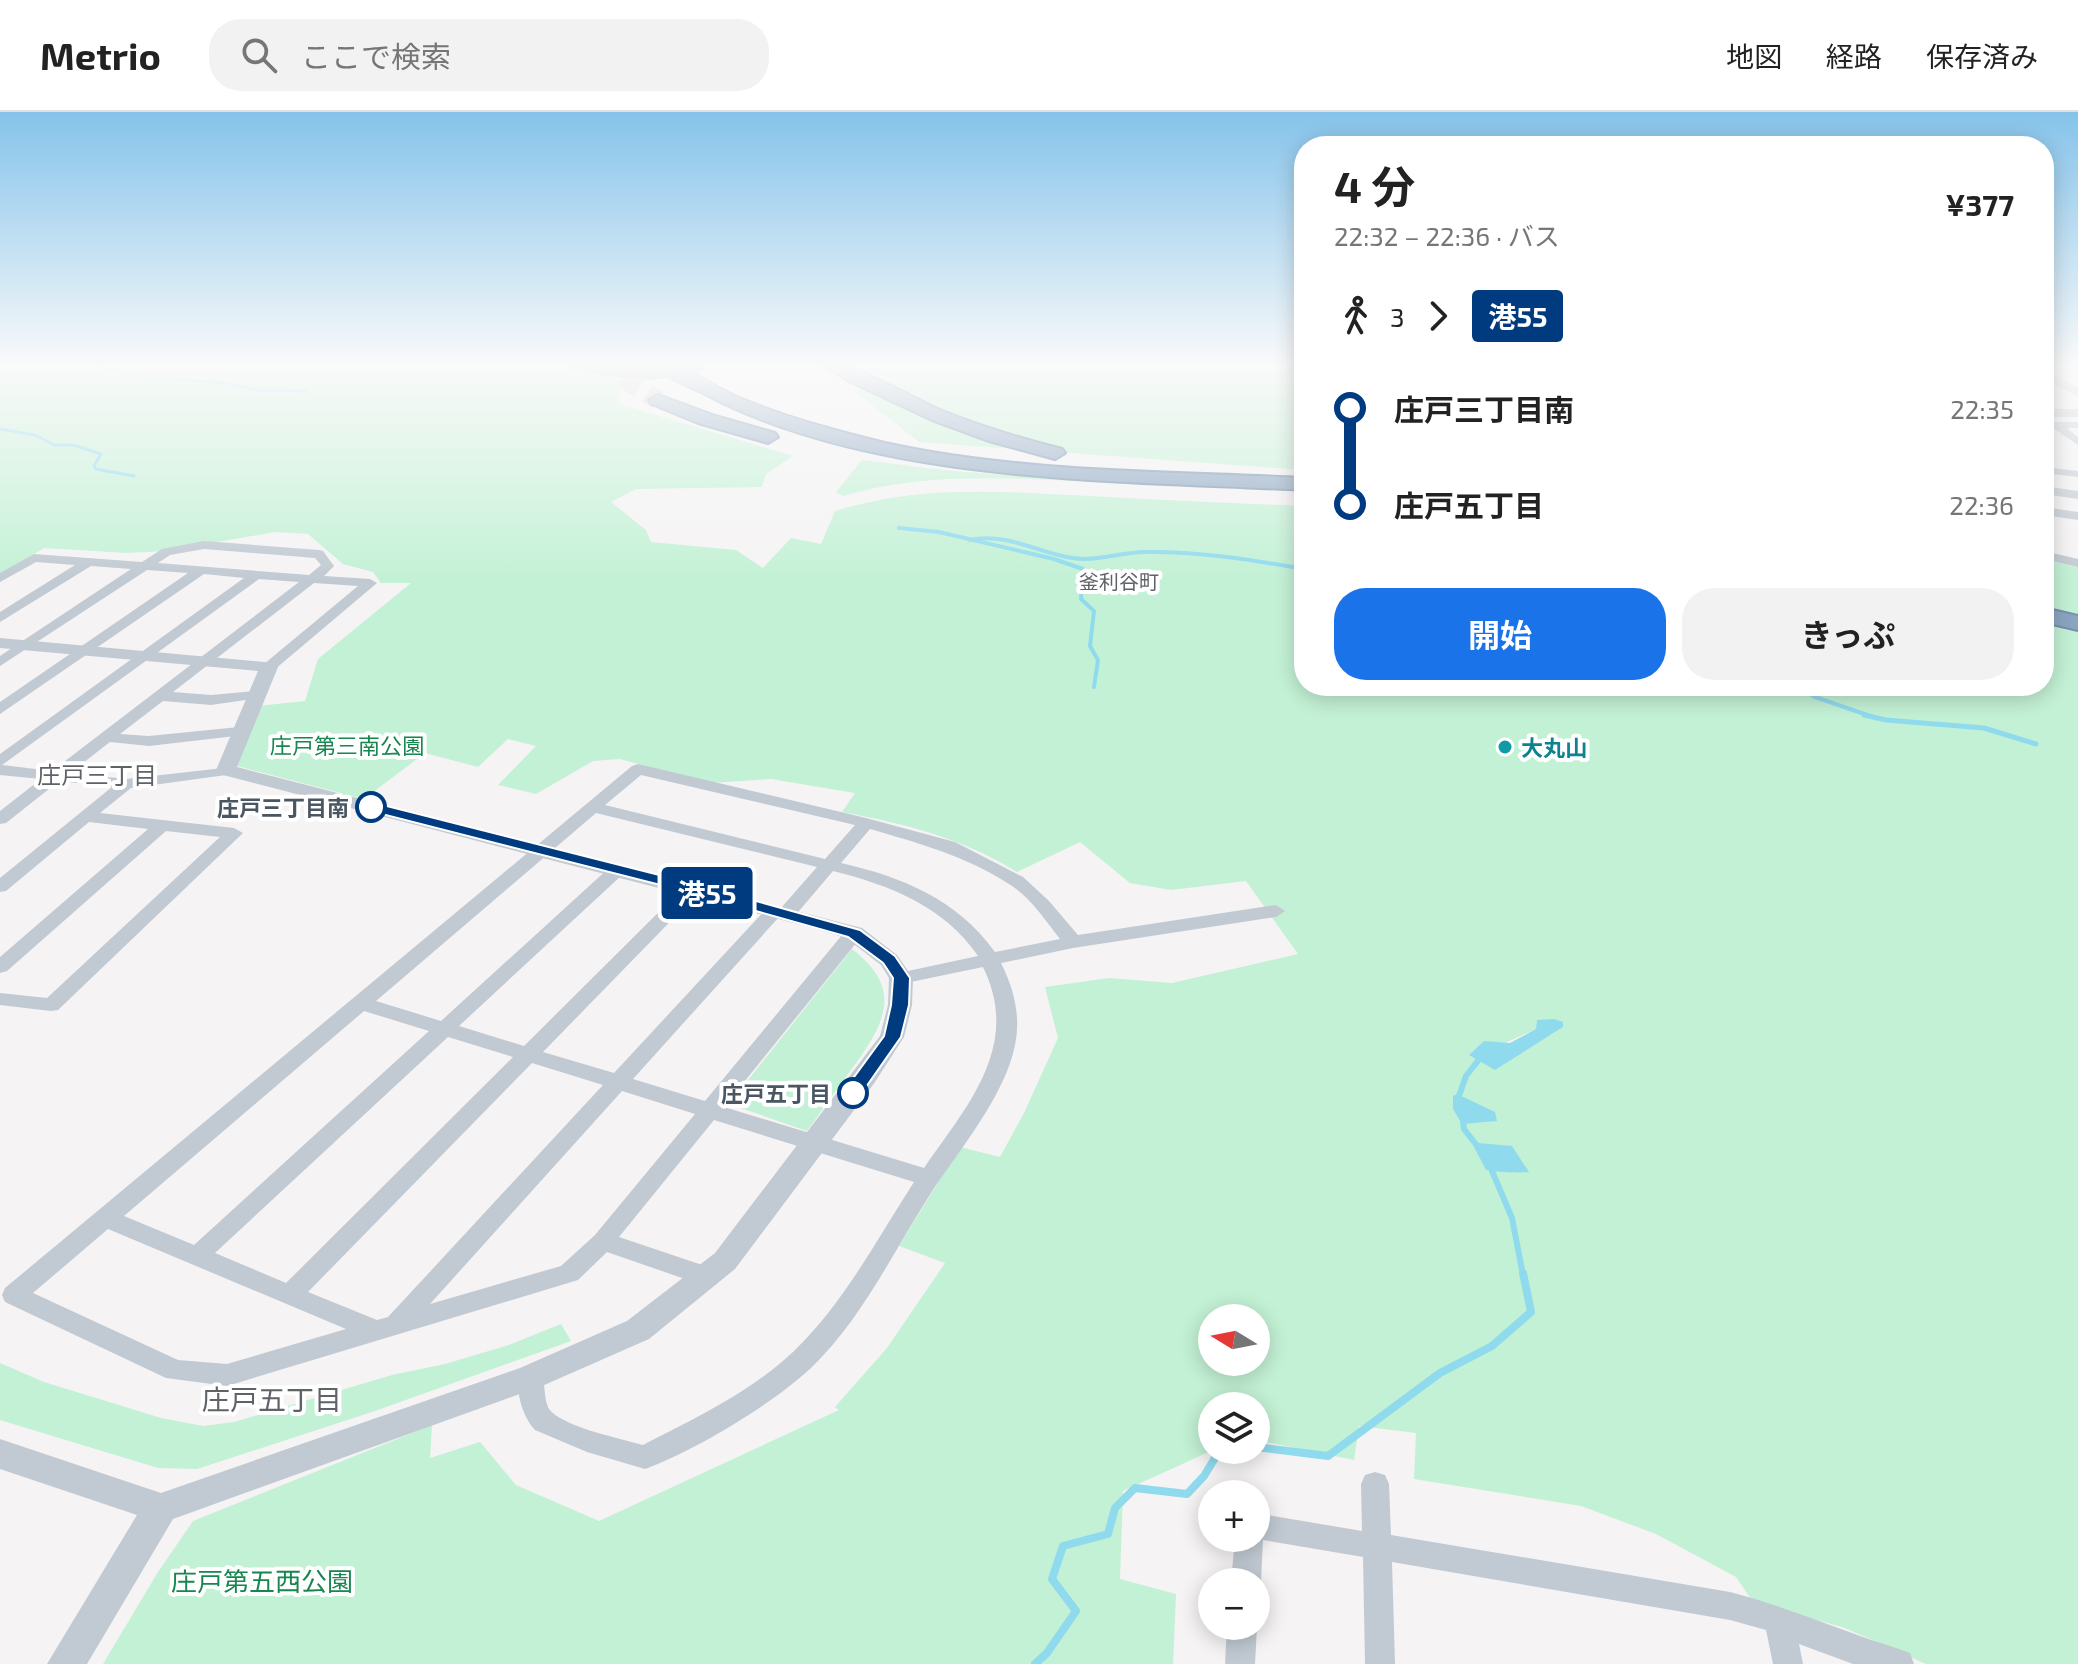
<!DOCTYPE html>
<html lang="ja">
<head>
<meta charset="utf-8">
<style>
  :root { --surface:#fff; --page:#f2f2f2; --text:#222; --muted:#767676; --line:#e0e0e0; --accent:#1a73e8 }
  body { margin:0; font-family:"Exo 2","Noto Sans JP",sans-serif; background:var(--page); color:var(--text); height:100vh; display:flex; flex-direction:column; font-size:30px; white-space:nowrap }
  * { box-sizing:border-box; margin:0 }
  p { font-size:26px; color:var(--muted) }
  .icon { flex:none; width:44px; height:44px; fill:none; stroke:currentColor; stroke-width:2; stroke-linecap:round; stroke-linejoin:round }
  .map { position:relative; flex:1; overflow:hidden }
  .details { position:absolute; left:1294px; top:24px; width:760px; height:560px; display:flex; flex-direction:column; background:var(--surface); border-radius:32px; box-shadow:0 4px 20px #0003 }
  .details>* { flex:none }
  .badge { padding:0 16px; border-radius:6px; font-size:28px; line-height:52px }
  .needle { width:52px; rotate:280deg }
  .fabs { position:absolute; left:1198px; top:1192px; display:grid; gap:16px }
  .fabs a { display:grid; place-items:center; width:72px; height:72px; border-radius:50%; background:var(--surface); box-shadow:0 4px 20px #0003; font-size:40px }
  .map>.badge { position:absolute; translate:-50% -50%; box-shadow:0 0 0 4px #fff }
  .legs { display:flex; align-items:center; gap:12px; height:88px; padding:0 40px; font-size:26px }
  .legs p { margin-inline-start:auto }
  .summary { display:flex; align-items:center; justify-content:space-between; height:136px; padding:0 40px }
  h1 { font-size:44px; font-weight:700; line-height:60px }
  .cta { display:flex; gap:16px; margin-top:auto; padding:16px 40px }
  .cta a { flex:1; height:92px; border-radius:32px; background:var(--accent); color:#fff; font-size:32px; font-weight:700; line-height:92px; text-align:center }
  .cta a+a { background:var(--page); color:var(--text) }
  ul { padding:0 40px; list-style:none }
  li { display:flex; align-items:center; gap:28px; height:96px; font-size:30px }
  li i { display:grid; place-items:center; width:12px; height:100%; margin:0 10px; background:currentColor }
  li i::after { content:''; width:20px; height:20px; margin:-10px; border:6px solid; border-radius:50%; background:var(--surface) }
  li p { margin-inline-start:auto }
  li:first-child i { background:linear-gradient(#0000 50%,currentColor 0) }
  li:last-child i { background:linear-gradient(currentColor 50%,#0000 0) }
  header { display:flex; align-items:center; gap:48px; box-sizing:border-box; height:112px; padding:0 40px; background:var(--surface); border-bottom:2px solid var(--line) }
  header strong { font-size:38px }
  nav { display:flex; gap:44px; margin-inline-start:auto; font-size:28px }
  .search { width:560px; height:72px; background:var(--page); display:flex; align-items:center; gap:20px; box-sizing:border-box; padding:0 28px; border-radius:32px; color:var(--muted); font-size:30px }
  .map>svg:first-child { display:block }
  .green { fill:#c3f1d5; fill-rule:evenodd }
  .water { fill:#90daee }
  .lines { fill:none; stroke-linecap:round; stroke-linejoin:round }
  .stream-far4 { stroke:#90daee; stroke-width:3 }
  .stream-far3 { stroke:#90daee; stroke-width:4 }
  .stream-far2 { stroke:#90daee; stroke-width:5 }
  .stream-far1 { stroke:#90daee; stroke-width:6 }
  .stream { stroke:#90daee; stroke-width:8 }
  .motorway-tunnel { stroke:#caccce; stroke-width:19; stroke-dasharray:19 10; stroke-linecap:butt }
  .motorway-casing { stroke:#7690ad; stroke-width:4 }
  .minor { fill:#c1cad2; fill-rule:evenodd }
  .tertiary { fill:#c1cad2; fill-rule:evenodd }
  .motorway { fill:#8ba5c1; fill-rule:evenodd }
  .motorway-bridge-casing { stroke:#7690ad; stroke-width:21; stroke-linecap:butt }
  .motorway-bridge { stroke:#8ba5c1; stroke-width:19 }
  .line-1 { fill:#003b80; stroke:#fff; stroke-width:2 }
  .culture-dot { fill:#0f9aa8; stroke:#fff; stroke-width:3 }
  .stop-1-dot { fill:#fff; stroke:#003b80; stroke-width:4 }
  .labels { text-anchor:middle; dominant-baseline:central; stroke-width:8; stroke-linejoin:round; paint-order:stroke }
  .far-neighbourhood-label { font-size:20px; fill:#5f6368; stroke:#fff }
  .park-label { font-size:22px; fill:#17864f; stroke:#fff }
  .culture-label { font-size:22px; font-weight:bold; fill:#0d838f; stroke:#fff; text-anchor:start }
  .stop-label { font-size:22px; font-weight:bold; fill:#4a5661; stroke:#fff; text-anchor:end }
  .neighbourhood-label { font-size:24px; fill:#5f6368; stroke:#fff }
  .near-park-label { font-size:26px; fill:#17864f; stroke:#fff }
  .near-neighbourhood-label { font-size:28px; fill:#5f6368; stroke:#fff }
</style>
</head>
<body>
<header>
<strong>Metrio</strong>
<div class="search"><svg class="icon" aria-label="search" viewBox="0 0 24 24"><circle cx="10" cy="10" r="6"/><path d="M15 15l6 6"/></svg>ここで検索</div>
<nav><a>地図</a><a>経路</a><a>保存済み</a></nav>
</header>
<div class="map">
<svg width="2078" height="1552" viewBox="0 0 2078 1552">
  <rect width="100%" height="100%" fill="#f5f3f3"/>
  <g class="green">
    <path d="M0,251H643L646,254L622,270L619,292L793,344L766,362L762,375L636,377L611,390L646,418L651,430L736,438L763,456L791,426L821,432L835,399C921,372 1002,380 1090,384C1161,388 1233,391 1304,394V574H2044V447L2078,455V1552H1926L1845,1516L1753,1490L1736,1465L1656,1422L1581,1394L1414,1367L1416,1321L1359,1314L1354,1348L1256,1328V1294H1212L1213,1338L1123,1379L1120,1467L1176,1482L1173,1552H103L158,1460L193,1409L432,1313L430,1346L480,1330L516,1373L599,1409L839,1298L835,1295L887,1236L945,1151L899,1134L960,1035L1000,1045L1024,1001L1058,926L1045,875L1109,866L1172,871L1298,842L1246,769L1171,778L1130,771L1080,730L1017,760C965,727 903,711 842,700L855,681L771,667L709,671L620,647L593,649L536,682L498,673L536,634L508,627L478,655L425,641L364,687L237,654L258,594L305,589L318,547L411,471H381L373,460L343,452L308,422L275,420L166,439L127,441L44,436L0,462ZM1563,915L1496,957L1505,931L1536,917ZM1212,1206H1256V1250H1212Z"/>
    <polygon points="859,251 1304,251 1304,358 919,330 854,279 890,269"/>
    <path d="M862,348L953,359L1160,374C1059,370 940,354 843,384L836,380Z"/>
    <path d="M852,837C906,878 883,914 851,958C836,978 822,998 807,1019L729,992Z"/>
    <polygon points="561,1212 571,1229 375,1299 197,1357 158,1356 0,1308 0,1251 44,1270 161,1306 203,1314 234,1310 392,1263 445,1252 509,1233"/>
  </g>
  <g class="water">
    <polygon points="1554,907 1563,910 1563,915 1495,958 1469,943 1484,929 1510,931 1536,917 1537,908"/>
    <polygon points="1457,982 1495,1000 1497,1009 1462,1012 1453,997 1453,984"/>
    <path d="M1478,1031L1512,1034L1529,1060C1525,1061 1491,1060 1486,1058L1474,1035Z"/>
  </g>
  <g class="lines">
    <g class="stream-far4">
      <polyline points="86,251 136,264 225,271 258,278 308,279"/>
      <polyline points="0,254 8,251"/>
      <polyline points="0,317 35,323 54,333 73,333 101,342 94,354 96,357 134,364"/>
    </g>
    <g class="stream-far3">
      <polyline points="899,416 939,420 1054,447 1083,457 1081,487 1094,499 1090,534 1098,548 1094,575"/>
      <path d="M970,428C1009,419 1046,446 1084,447C1104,447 1125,440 1145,440C1198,439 1252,448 1304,457"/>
      <polyline points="1797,574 1815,585 1873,605"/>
    </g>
    <polyline class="stream-far2" points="1864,603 1886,608 1984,616 2036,632"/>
    <g class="stream-far1">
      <polyline points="1459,984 1466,964 1481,945"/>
      <polyline points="1463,1010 1464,1017 1478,1035"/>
      <polyline points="1492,1059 1512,1106 1523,1163"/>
    </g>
    <g class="stream">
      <polyline points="1256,1335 1328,1344 1440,1261 1492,1234 1531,1200 1523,1161"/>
      <polyline points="1035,1552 1047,1541 1076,1499 1052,1467 1063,1434 1108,1422 1115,1396 1135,1376 1187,1382 1204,1364 1218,1341 1228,1338"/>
    </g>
    <polyline class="motorway-tunnel" points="598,251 658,288"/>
    <defs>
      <g id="motorway">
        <path d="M569,251L646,253L655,258C641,270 589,259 571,255Z"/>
        <path d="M651,251C687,251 708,273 740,286C787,306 836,319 885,331C1021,361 1166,359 1304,366V378C1115,368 872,372 703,281C687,273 664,265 651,251Z"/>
        <path d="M820,251C860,251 906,284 945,300C983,315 1022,327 1062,337L1065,341L1055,347L989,329L932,308L849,269Z"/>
        <polygon points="658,283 712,303 775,321 778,325 768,331 698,311 652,292 649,288"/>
        <polygon points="2044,496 2078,504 2078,518 2044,510"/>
      </g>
    </defs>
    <use href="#motorway" class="motorway-casing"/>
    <g class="minor">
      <polygon points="2065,251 2077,251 2078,259"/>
      <polygon points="2044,310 2078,310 2078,316 2067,316 2078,325 2078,333 2053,316 2044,316"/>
      <polygon points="2044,355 2078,359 2078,365 2044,361"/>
      <polygon points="2044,395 2078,400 2078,408 2044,403"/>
      <path d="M204,429L319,438L323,439L334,454L324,464L370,467L377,471L274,558H264V552L358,474L314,471L173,580L211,583L255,579L260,580V586L211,593L163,589L120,622L149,624L239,615L244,617L247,620L244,623L149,634L110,630L70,661L126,667L232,655L234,658L232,661L226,663L131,676L100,701L234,716L243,721L58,898L51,899L0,893V881L47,886L220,725L166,719L7,859L0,861V845L148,717L89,710L6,779L0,780V766L112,675L59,669L6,711L0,712V699L41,667L0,663V642L244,466L204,462L0,602V590L188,461L147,458L0,554V544L131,457L91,454L0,510V500L75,453L36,450L0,470V461L34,442L142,450L162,437ZM204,437L315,446L321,453L309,463L158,451L170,443ZM259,467L299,470L52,659L2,653Z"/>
      <polygon points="2044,439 2078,447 2078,455 2044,447"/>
      <path d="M638,652L866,706L955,730L1023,765L1049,789L1078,823L1276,793L1285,799L1276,805L1073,836L1001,851C1014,877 1021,904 1015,933C1005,984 959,1038 931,1081C893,1140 862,1207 811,1256C771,1293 696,1338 645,1357L587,1340L535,1318C522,1304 513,1275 522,1257L531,1254L540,1257C546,1269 543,1283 548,1295C557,1314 623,1327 643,1333C695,1306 751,1280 794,1239C844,1191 877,1127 914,1070L714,1008L619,1125L717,1158L720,1165L717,1172L708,1175L607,1140L578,1168L227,1274L166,1266L5,1190L2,1183L5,1176L632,654ZM641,663L855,713L825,747L605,693ZM596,701L817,755L781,796L768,795L614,961L543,940L699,780L702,776L699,772H687L524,934L459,914L622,763L625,759L622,755H610L441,909L376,889ZM870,717C918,731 966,744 1009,772C1030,785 1045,808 1060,827L995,840C957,787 902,765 841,751ZM833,759C889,773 944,794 978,844L894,862L891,866L894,870L901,872L983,855C1022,934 967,994 924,1056L724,995L861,825L863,821L861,817H847L705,989L633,967L779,805L793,806ZM364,899L429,919L194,1133L124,1104ZM448,925L513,945L286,1171L215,1141ZM532,951L603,973L388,1205L377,1208L308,1180ZM622,979L695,1002L595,1123L561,1154L430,1192ZM108,1117L346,1217L227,1252L178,1248L33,1181Z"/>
      <path d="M1375,1360L1385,1363L1389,1372L1391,1423L1730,1480C1788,1495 1842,1519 1899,1537L1910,1541L1914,1552H1853L1799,1532L1803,1552H1773L1766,1518L1730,1508L1392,1450L1395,1552H1365L1363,1445L1263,1428L1261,1470L1256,1480V1470H1231L1235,1426H1256V1401L1362,1419L1361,1372L1365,1363Z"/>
      <polygon points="1256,1512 1257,1514 1255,1552 1225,1552 1227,1514"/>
    </g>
    <g class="tertiary">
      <polygon points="2044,257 2078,276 2078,285 2044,266"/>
      <rect x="2044" y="297" width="34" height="8"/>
      <polygon points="2044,374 2078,379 2078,387 2044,382"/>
      <polygon points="0,526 275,551 278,555 237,655 862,816 897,843 913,866 912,893 904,925 875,970 735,1157 649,1227 542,1274 173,1407 87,1552 47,1552 137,1403 0,1357 0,1327 161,1381 520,1256 627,1209 715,1141 880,924 888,893 889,866 881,853 846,826 813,816 219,662 216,658 258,559 0,536"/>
    </g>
    <use href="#motorway" class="motorway"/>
    <defs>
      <polyline id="motorway-bridge" points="646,258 696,251"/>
    </defs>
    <use href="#motorway-bridge" class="motorway-bridge-casing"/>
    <use href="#motorway-bridge" class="motorway-bridge"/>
  </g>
  <linearGradient id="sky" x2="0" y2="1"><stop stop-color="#85c3ea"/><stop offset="0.54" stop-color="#fafafa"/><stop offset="1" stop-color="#fafafa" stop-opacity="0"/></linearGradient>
  <rect width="2078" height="469" fill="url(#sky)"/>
  <polygon class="line-1" points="371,690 699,773 860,818 895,844 910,866 909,893 901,925 859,985 846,985 844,981 846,976 884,924 891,893 893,866 883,851 848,825 688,780 366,698 366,692"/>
  <circle class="culture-dot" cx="1505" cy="635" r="8"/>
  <g class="stop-1-dot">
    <circle cx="371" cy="695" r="14"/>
    <circle cx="853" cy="981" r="14"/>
  </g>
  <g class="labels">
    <g class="far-neighbourhood-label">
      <text x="1119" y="469">釜利谷町</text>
    </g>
    <g class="park-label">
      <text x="347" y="633">庄戸第三南公園</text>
    </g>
    <g class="culture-label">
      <text x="1521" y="635">大丸山</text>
    </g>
    <g class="stop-label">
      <text x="349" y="695">庄戸三丁目南</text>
      <text x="831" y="981">庄戸五丁目</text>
    </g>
    <g class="neighbourhood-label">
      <text x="97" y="662">庄戸三丁目</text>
    </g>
    <g class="near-park-label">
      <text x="262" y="1468">庄戸第五西公園</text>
    </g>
    <g class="near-neighbourhood-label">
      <text x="272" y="1287">庄戸五丁目</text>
    </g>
  </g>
</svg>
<div class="fabs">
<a><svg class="needle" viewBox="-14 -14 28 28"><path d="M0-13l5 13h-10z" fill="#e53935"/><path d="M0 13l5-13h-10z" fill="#767676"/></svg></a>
<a><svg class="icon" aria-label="layers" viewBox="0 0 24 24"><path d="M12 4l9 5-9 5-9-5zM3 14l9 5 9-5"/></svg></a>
<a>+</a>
<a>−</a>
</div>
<b class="badge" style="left:707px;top:781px;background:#003b80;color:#fff">港55</b>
<section class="details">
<div class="summary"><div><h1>4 分</h1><p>22:32 – 22:36 · バス</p></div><b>¥377</b></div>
<div class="legs"><svg class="icon" aria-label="walk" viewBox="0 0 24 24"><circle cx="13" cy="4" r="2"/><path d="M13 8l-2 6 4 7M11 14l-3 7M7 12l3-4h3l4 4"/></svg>3<svg class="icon" aria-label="forward" viewBox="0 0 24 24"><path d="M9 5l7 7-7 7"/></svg><b class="badge" style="background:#003b80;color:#fff">港55</b></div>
<ul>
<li><i style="color:#003b80"></i><b>庄戸三丁目南</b><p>22:35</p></li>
<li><i style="color:#003b80"></i><b>庄戸五丁目</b><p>22:36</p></li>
</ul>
<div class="cta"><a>開始</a><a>きっぷ</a></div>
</section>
</div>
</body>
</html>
